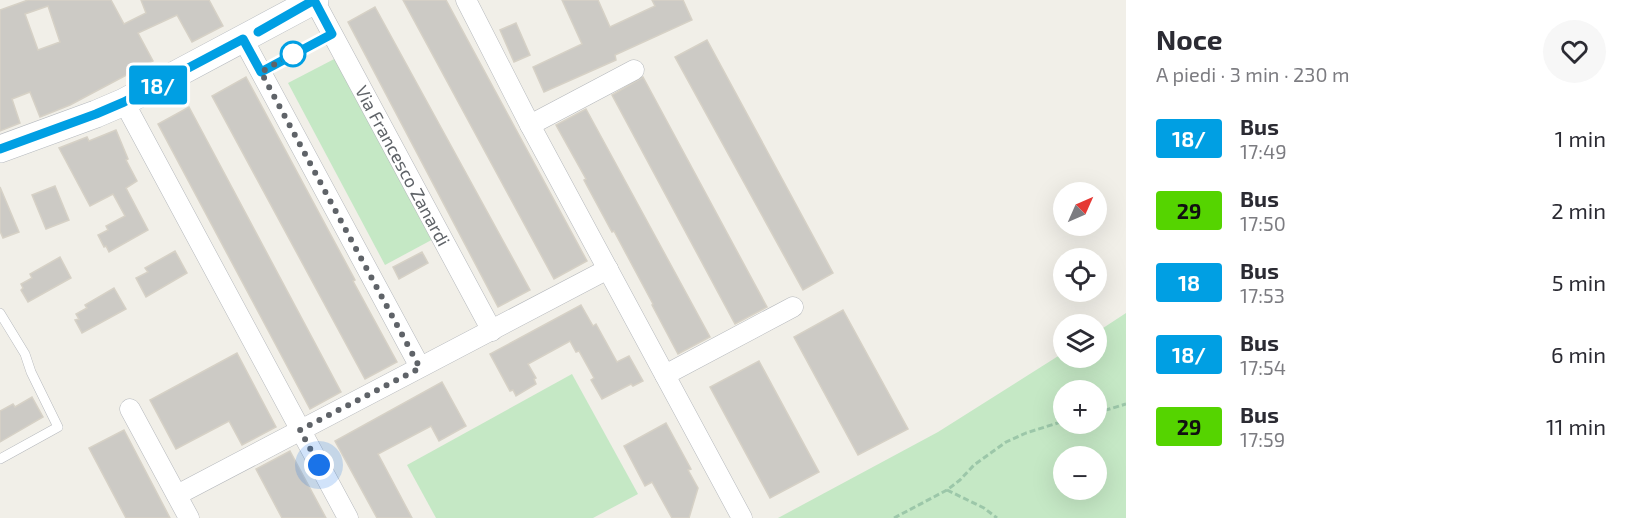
<!DOCTYPE html>
<html lang="it">
<head>
<meta charset="utf-8">
<style>
  :root { --surface:#fff; --page:#f7f7f7; --text:#2b2b33; --muted:#7c7c81 }
  body { margin:0; font-family:"Exo 2",sans-serif; background:var(--page); color:var(--text); height:100vh; display:flex; flex-direction:column; font-size:22px; white-space:nowrap }
  * { box-sizing:border-box; margin:0 }
  p { font-size:20px; color:var(--muted) }
  .icon { flex:none; width:33px; height:33px; fill:none; stroke:currentColor; stroke-width:2; stroke-linecap:round; stroke-linejoin:round }
  .map { position:relative; flex:1; overflow:hidden }
  .details { display:flex; flex-direction:column; background:var(--surface); width:510px }
  .details>* { flex:none }
  .badge { padding:0 12px; border-radius:4px; font-size:21px; line-height:39px }
  .needle { width:39px; rotate:45deg }
  .fabs { position:absolute; left:1053px; top:182px; display:grid; gap:12px }
  .fabs a { display:grid; place-items:center; width:54px; height:54px; border-radius:50%; background:var(--surface); box-shadow:0 6px 24px #0002; font-size:30px }
  .you { position:absolute; width:30px; height:30px; margin:-15px; border:4px solid #fff; border-radius:50%; background:#1a73e8; box-shadow:0 0 0 9px #1a73e833 }
  .map>.badge { position:absolute; translate:-50% -50%; box-shadow:0 0 0 3px #fff }
  .round { display:grid; place-items:center; flex:none; width:63px; height:63px; border-radius:32px; background:var(--page) }
  .overview { display:flex; align-items:center; justify-content:space-between; height:102px; padding:0 30px }
  h1 { font-size:28px; font-weight:700; line-height:45px }
  ul { padding:0; list-style:none }
  li { display:flex; align-items:center; gap:18px; height:72px; padding:0 30px }
  li div { flex:1 }
  li b { display:block; font-size:22px }
  li em { font-style:normal }
  li .badge { min-width:66px; font-weight:700; text-align:center }
  main { display:flex; flex:1; min-height:0 }
  .map>svg:first-child { display:block }
  .green { fill:#c5e8c5; fill-rule:evenodd }
  .building { fill:#cccac5; stroke:#d6d1c6; stroke-width:1.5; fill-rule:evenodd }
  .lines { fill:none; stroke-linecap:round; stroke-linejoin:round }
  .lane-casing { stroke:#b5b8bc; stroke-width:10 }
  .street-casing { stroke:#b5b8bc; stroke-width:21 }
  .secondary-casing { stroke:#b6babf; stroke-width:28 }
  .path { stroke:#9cc7a9; stroke-width:3; stroke-dasharray:6 3; stroke-linecap:butt }
  .lane { stroke:#fff; stroke-width:9 }
  .street { stroke:#fff; stroke-width:20 }
  .secondary { stroke:#fff; stroke-width:27 }
  .line-casing { stroke:#fff; stroke-width:14 }
  .line { stroke:#009fe3; stroke-width:9 }
  .walk { stroke:#5f6368; stroke-width:6; stroke-dasharray:0 10.8 }
  .stop-dot { fill:#fff; stroke:#009fe3; stroke-width:3 }
  .labels { text-anchor:middle; dominant-baseline:central; stroke-width:4.5; stroke-linejoin:round; paint-order:stroke }
  .street-label { font-size:18px; fill:#5f6368; stroke:#fff }
</style>
</head>
<body>
<main>
<div class="map">
<svg width="1126" height="518" viewBox="0 0 1126 518">
  <rect width="100%" height="100%" fill="#f1efe8"/>
  <g class="green">
    <polygon points="340,56 437,237 385,265 288,83"/>
    <path d="M1126,313V518H778L938,432L1063,353L1064,357H1096L1097,332ZM1064,390H1096V423H1064ZM1064,456H1096V489H1064Z"/>
    <polygon points="572,374 638,494 593,518 436,518 407,465"/>
  </g>
  <g class="building">
    <path d="M28,0H111L124,24L146,13L141,0H209L223,26L192,42L177,15L138,33L153,61L70,105L40,117L30,92L12,99L20,123L0,131V10ZM48,6L60,42L38,50L25,14Z"/>
    <polygon points="403,0 446,0 587,261 554,279"/>
    <polygon points="562,0 598,0 610,27 655,6 652,0 683,0 692,20 615,55 616,60 544,92 533,67 582,44"/>
    <polygon points="375,7 530,290 498,307 348,22"/>
    <polygon points="516,23 530,55 514,62 500,30"/>
    <polygon points="707,40 833,273 803,290 675,57"/>
    <polygon points="246,77 355,280 353,281 397,362 365,379 212,96"/>
    <polygon points="643,77 767,307 735,324 612,95"/>
    <polygon points="189,107 341,392 310,409 158,124"/>
    <polygon points="586,109 710,337 678,354 652,305 653,304 614,231 612,232 584,180 586,179 556,125"/>
    <polygon points="116,130 128,159 126,160 137,181 126,188 148,230 109,252 106,246 104,247 98,235 108,230 106,226 125,216 113,194 90,206 59,148 87,137 89,141"/>
    <polygon points="55,186 69,220 46,229 32,195"/>
    <polygon points="0,187 19,232 3,238 0,231"/>
    <polygon points="175,251 187,273 146,297 136,278 148,272 145,268"/>
    <polygon points="422,252 428,263 399,279 393,267"/>
    <polygon points="60,257 71,278 28,302 21,290 23,288 21,284 32,278 30,274"/>
    <polygon points="114,288 126,309 82,333 75,320 79,319 76,314 87,308 85,305"/>
    <polygon points="581,305 593,326 596,324 617,362 629,356 643,381 633,386 631,384 602,399 591,380 594,378 579,351 576,352 570,341 528,364 536,378 534,379 536,384 516,396 513,390 510,391 490,354"/>
    <polygon points="843,310 908,429 858,455 794,337"/>
    <polygon points="237,353 276,427 242,445 229,421 176,449 150,400"/>
    <polygon points="759,361 819,472 770,498 710,387"/>
    <polygon points="442,382 466,426 439,441 431,426 378,454 412,518 377,518 335,441"/>
    <polygon points="32,397 43,417 0,442 0,411 13,404 15,407"/>
    <polygon points="666,423 691,469 688,470 698,488 689,518 672,518 652,482 645,486 624,446"/>
    <polygon points="124,430 170,518 126,518 89,448"/>
    <polygon points="290,451 326,518 282,518 256,469"/>
  </g>
  <g class="lines">
    <defs>
      <g id="lane">
        <polyline points="261,71 332,34"/>
        <polyline points="0,313 25,354 31,372 58,427 0,459"/>
      </g>
      <g id="street">
        <path id="s1" d="M314,0L492,331"/>
        <polyline points="466,0 530,125 742,518"/>
        <polyline points="243,39 420,367"/>
        <polyline points="124,102 348,518"/>
        <polyline points="530,125 634,70"/>
        <polyline points="665,375 793,307"/>
        <polyline points="130,409 189,518"/>
        <polyline points="177,495 608,269"/>
      </g>
      <polyline id="secondary" points="0,149 96,114 124,102 315,0"/>
    </defs>
    <use href="#lane" class="lane-casing"/>
    <use href="#street" class="street-casing"/>
    <use href="#secondary" class="secondary-casing"/>
    <g class="path">
      <polyline points="1096,413 1126,404"/>
      <polyline points="947,490 984,508 997,518"/>
      <polyline points="894,518 947,490 960,480 974,465 1006,442 1026,433 1064,421"/>
    </g>
    <use href="#lane" class="lane"/>
    <use href="#street" class="street"/>
    <use href="#secondary" class="secondary"/>
  </g>
  <g class="lines">
    <defs>
      <polyline id="line" points="0,149 96,114 124,102 243,39 261,72 332,34 314,0 258,32"/>
    </defs>
    <use href="#line" class="line-casing"/>
    <use href="#line" class="line"/>
    <polyline class="walk" points="293,54 261,72 420,368 300,430 319,465"/>
  </g>
  <circle class="stop-dot" cx="293" cy="54" r="12"/>
  <g class="labels">
    <g class="street-label">
      <text stroke="none"><textPath href="#s1" startOffset="188">Via Francesco Zanardi</textPath></text>
    </g>
  </g>
</svg>
<div class="fabs">
<a><svg class="needle" viewBox="-14 -14 28 28"><path d="M0-13l5 13h-10z" fill="#e53935"/><path d="M0 13l5-13h-10z" fill="#7c7c81"/></svg></a>
<a><svg class="icon" aria-label="locate" viewBox="0 0 24 24"><circle cx="12" cy="12" r="6"/><path d="M12 2v4M12 18v4M2 12h4M18 12h4"/></svg></a>
<a><svg class="icon" aria-label="layers" viewBox="0 0 24 24"><path d="M12 4l9 5-9 5-9-5zM3 14l9 5 9-5"/></svg></a>
<a>+</a>
<a>−</a>
</div>
<div class="you" style="left:319px;top:465px"></div>
<b class="badge" style="left:158px;top:85px;background:#009fe3;color:#fff">18/</b>
</div>
<section class="details">
<div class="overview"><div><h1>Noce</h1><p>A piedi · 3 min · 230 m</p></div><a class="round"><svg class="icon" aria-label="heart" viewBox="0 0 24 24"><path d="M12 20l-8-8c-3-5 5-10 8-4 3-6 11-1 8 4z"/></svg></a></div>
<ul>
<li><span class="badge" style="background:#009fe3;color:#fff">18/</span><div><b>Bus</b><p>17:49</p></div><em>1 min</em></li>
<li><span class="badge" style="background:#55d400;color:#111">29</span><div><b>Bus</b><p>17:50</p></div><em>2 min</em></li>
<li><span class="badge" style="background:#009fe3;color:#fff">18</span><div><b>Bus</b><p>17:53</p></div><em>5 min</em></li>
<li><span class="badge" style="background:#009fe3;color:#fff">18/</span><div><b>Bus</b><p>17:54</p></div><em>6 min</em></li>
<li><span class="badge" style="background:#55d400;color:#111">29</span><div><b>Bus</b><p>17:59</p></div><em>11 min</em></li>
</ul>
</section>
</main>
</body>
</html>
